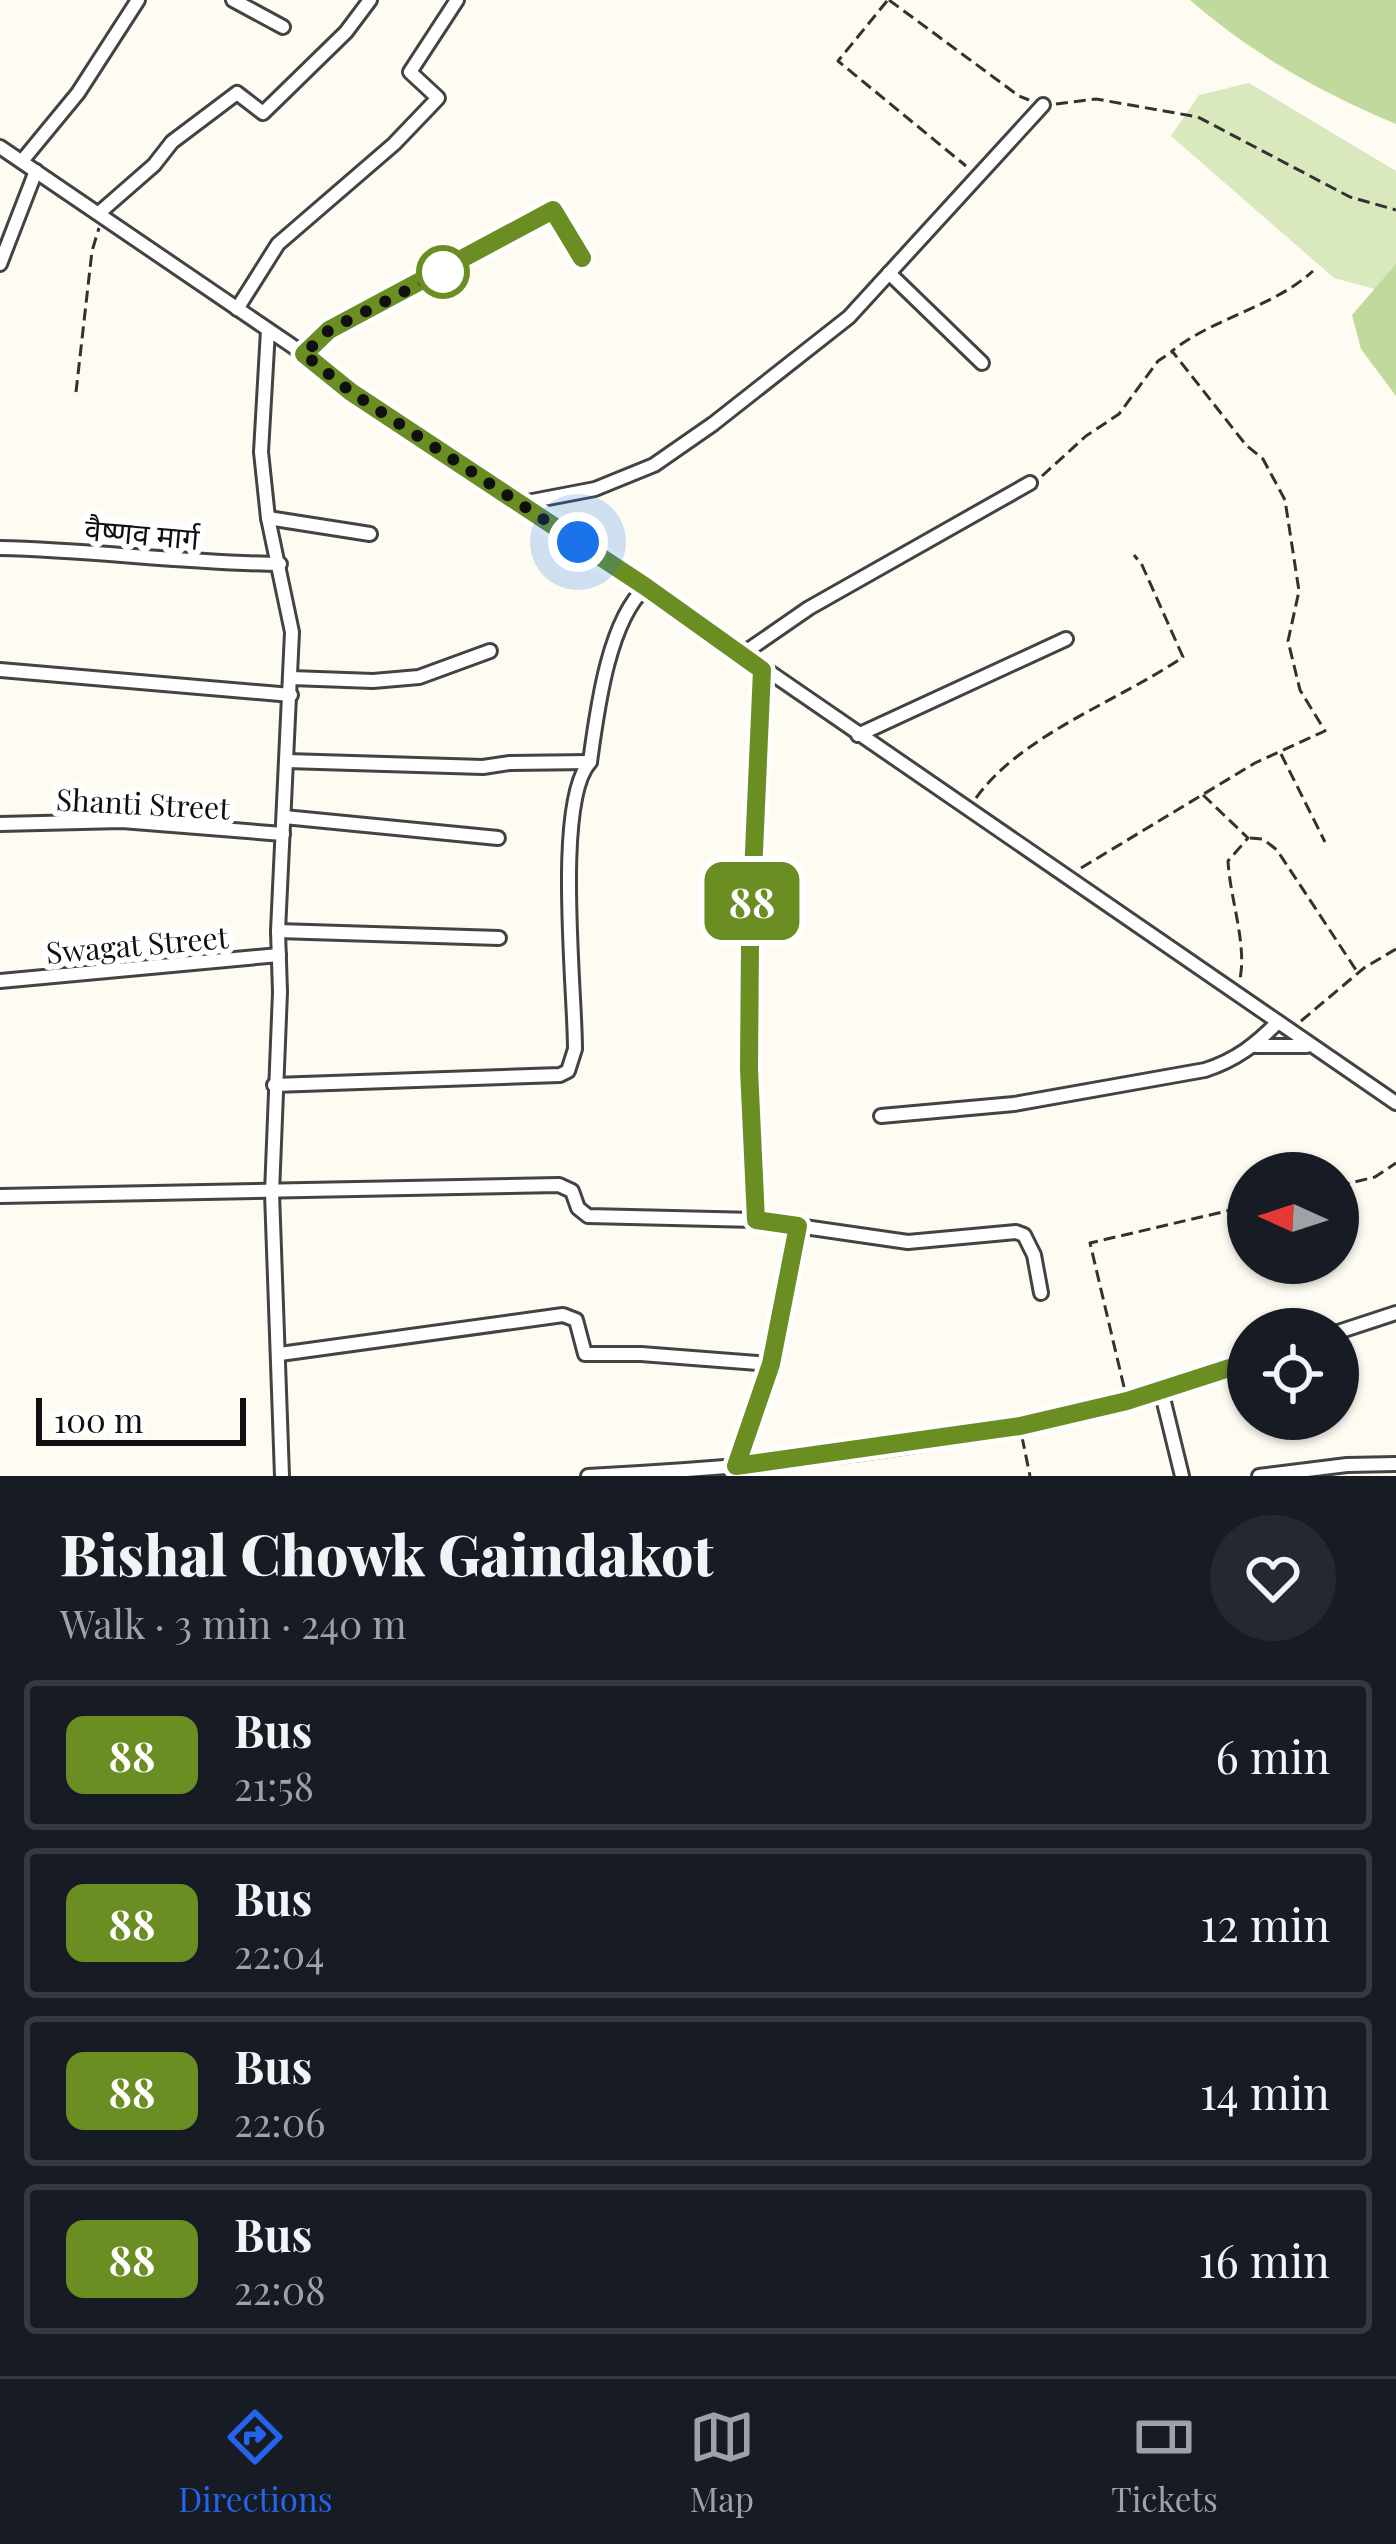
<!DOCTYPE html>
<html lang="en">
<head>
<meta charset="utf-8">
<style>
  :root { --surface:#171b24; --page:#242831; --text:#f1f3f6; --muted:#9ea1a6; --line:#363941; --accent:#2563eb }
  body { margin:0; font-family:"Playfair Display","Noto Sans Devanagari",serif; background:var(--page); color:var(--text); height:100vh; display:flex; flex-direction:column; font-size:45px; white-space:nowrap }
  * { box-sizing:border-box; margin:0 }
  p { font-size:39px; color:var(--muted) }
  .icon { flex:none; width:66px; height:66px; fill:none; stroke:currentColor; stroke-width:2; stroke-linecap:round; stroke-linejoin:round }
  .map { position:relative; height:1476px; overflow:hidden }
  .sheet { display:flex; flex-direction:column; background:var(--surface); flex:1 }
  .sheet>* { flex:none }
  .badge { padding:0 24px; border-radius:18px; font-size:42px; line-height:78px }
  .needle { width:78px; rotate:273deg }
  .fabs { position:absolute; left:1227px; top:1152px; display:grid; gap:24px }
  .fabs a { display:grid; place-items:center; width:132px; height:132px; border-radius:50%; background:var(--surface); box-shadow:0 3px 9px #0004; font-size:60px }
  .scale { position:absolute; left:36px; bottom:30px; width:210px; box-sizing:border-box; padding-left:12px; border:6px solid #101010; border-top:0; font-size:33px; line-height:42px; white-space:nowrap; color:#101010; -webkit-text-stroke:9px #fff; paint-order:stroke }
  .you { position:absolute; width:60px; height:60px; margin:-30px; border:9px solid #fff; border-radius:50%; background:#1a73e8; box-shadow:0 0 0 18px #1a73e833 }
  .map>.badge { position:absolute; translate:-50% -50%; box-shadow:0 0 0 6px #fff }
  .round { display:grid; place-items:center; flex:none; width:126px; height:126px; border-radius:63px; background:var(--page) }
  .headline { display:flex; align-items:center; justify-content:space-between; height:204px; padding:0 60px }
  h1 { font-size:57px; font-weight:800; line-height:90px }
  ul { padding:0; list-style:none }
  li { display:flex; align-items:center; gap:36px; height:150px; margin:0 24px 18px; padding:0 36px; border:6px solid var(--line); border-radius:12px }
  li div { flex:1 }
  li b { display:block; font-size:45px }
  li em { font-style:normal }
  li .badge { min-width:132px; font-weight:700; text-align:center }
  .dock { display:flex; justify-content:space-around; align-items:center; height:168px; border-top:3px solid var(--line); background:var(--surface); font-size:33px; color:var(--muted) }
  .dock a { display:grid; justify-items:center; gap:6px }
  .dock .on { color:var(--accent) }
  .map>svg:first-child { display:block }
  .green { fill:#d9e8bd }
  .forest { fill:#c0d99d }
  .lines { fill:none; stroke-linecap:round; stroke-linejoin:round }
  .street-casing { stroke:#434343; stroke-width:18 }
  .path { stroke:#323232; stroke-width:3; stroke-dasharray:12 6; stroke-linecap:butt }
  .street { stroke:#fff; stroke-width:12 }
  .line-casing { stroke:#fff; stroke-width:27 }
  .line { stroke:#6b8e23; stroke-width:18 }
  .walk { stroke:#101010; stroke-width:12; stroke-dasharray:0 21.6 }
  .stop-dot { fill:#fff; stroke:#6b8e23; stroke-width:6 }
  .labels { text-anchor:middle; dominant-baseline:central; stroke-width:12; stroke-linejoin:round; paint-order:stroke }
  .street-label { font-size:30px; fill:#101010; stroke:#fff }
</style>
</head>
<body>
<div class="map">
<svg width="1396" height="1476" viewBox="0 0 1396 1476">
  <rect width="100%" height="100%" fill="#fefbf3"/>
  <polygon class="green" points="1249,83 1396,171 1396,265 1375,289 1334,278 1171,136 1199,95"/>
  <g class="forest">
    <path d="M1190,0H1396V124C1320,92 1252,54 1190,0Z"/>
    <polygon points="1396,264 1396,396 1361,349 1352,315"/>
  </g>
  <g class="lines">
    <defs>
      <g id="street">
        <polyline points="233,0 283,27"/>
        <polyline points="0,147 304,354 351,392 646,587 1396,1103"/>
        <polyline points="22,161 78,93 138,0"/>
        <polyline points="99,213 154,165 172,142 237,93 263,113 346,32 370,0"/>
        <polyline points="0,264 36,171"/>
        <polyline points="889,273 982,363"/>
        <polyline points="237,309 278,244 394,144 438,98 410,72 457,0"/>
        <polyline points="268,330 261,452 268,518 292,632 278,931 280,992 272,1193 282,1476"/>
        <polyline points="304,354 329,330 405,293 553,210 582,258"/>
        <polyline points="522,503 595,489 654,465 713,424 849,317 1043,105"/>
        <polyline points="268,518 370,534"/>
        <path d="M0,548C94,550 186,563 280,564"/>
        <polyline points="741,655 809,608 1030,483"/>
        <path d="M762,669C754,854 748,1036 756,1220L908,1242L1016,1232L1024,1235L1034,1255L1041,1293"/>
        <polyline points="0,670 291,695"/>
        <polyline points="291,678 373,681 419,677 490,651"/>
        <polyline points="858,735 1066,639"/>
        <polyline points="287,761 483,767 510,763 590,762"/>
        <polyline points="284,817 498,838"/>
        <polyline points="0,824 122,821 283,834"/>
        <polyline points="278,931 499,938"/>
        <polyline points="0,981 279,955"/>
        <polyline points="1256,1046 1307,1046"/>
        <path d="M274,1085L560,1075L568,1071L575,1049C575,989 554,801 590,762C597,711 608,621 646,587"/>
        <path d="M881,1116L1014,1104L1205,1070C1236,1060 1255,1045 1278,1022"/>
        <polyline points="0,1196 559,1185 572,1191 578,1208 588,1216 756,1220"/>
        <polyline points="1338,1332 1396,1313"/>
        <polyline points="280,1354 563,1315 576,1320 585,1354 641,1354 771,1364"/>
        <polyline points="1161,1390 1182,1476"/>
        <polyline points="736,1466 771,1364 798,1226"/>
        <path d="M588,1476C767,1467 951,1449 1125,1402C1167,1391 1207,1375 1248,1362"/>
        <polyline points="1259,1476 1347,1465 1396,1464"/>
      </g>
    </defs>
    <use href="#street" class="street-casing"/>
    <g class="path">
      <polyline points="889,0 1019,96 1029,100"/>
      <polyline points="887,1 838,61 966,166"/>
      <polyline points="1056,104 1096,99 1198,117 1350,197 1396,210"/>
      <polyline points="76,392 92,251 99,228"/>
      <polyline points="1042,476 1086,436 1119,414 1158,361 1172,352"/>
      <polyline points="1281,754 1325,842"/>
      <path d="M1203,795L1248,838L1228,861C1230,899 1247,943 1240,979"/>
      <path d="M976,798C1022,734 1119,701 1183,657L1142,565L1134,555"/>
      <polyline points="1250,838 1263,839 1277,850 1358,973"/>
      <path d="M1081,868L1255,763L1325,731L1300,690L1288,641L1299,591L1285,500L1263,459L1246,445L1172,351C1215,317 1272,308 1313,271"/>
      <polyline points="1301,1021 1364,968 1396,949"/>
      <polyline points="1338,1186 1375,1177 1396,1163"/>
      <polyline points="1124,1387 1090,1243 1248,1206"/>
      <polyline points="1022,1437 1030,1476"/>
    </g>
    <use href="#street" class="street"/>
  </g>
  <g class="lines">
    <defs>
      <polyline id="line" points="582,258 553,210 329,330 304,354 351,392 646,587 762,670 750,942 749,1069 756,1220 798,1226 771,1364 736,1466 1020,1426 1127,1401 1248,1362"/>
    </defs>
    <use href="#line" class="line-casing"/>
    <use href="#line" class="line"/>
    <polyline class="walk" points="443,272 329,330 304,354 351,392 578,542"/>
  </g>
  <circle class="stop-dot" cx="443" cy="272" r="24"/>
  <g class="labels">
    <g class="street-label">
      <text transform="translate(142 533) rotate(5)">वैष्णव मार्ग</text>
      <text transform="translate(143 803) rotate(3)">Shanti Street</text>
      <text transform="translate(137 944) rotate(-5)">Swagat Street</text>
    </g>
  </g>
</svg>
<div class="fabs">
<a><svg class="needle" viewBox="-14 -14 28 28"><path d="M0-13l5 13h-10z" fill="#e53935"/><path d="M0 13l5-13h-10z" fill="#9ea1a6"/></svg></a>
<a><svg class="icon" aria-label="locate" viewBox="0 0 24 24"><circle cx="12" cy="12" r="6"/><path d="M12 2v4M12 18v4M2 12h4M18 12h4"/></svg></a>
</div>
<div class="scale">100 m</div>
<div class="you" style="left:578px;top:542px"></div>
<b class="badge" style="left:752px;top:901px;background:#6b8e23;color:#fff">88</b>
</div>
<section class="sheet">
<div class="headline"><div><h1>Bishal Chowk Gaindakot</h1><p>Walk · 3 min · 240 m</p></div><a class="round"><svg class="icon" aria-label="heart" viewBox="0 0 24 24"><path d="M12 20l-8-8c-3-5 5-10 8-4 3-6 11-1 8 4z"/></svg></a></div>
<ul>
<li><span class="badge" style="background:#6b8e23;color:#fff">88</span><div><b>Bus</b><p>21:58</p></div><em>6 min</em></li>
<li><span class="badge" style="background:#6b8e23;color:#fff">88</span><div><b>Bus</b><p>22:04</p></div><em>12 min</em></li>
<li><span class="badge" style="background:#6b8e23;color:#fff">88</span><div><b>Bus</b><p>22:06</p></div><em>14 min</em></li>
<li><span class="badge" style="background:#6b8e23;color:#fff">88</span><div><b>Bus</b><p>22:08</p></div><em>16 min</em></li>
</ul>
</section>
<nav class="dock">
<a class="on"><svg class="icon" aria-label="directions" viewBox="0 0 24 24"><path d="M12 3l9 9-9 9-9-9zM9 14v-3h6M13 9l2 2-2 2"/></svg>Directions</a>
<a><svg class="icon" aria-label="map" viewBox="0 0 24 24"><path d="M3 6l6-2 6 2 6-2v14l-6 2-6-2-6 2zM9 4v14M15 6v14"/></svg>Map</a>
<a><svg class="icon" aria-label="tickets" viewBox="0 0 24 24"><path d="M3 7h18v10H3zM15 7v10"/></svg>Tickets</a>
</nav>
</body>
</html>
